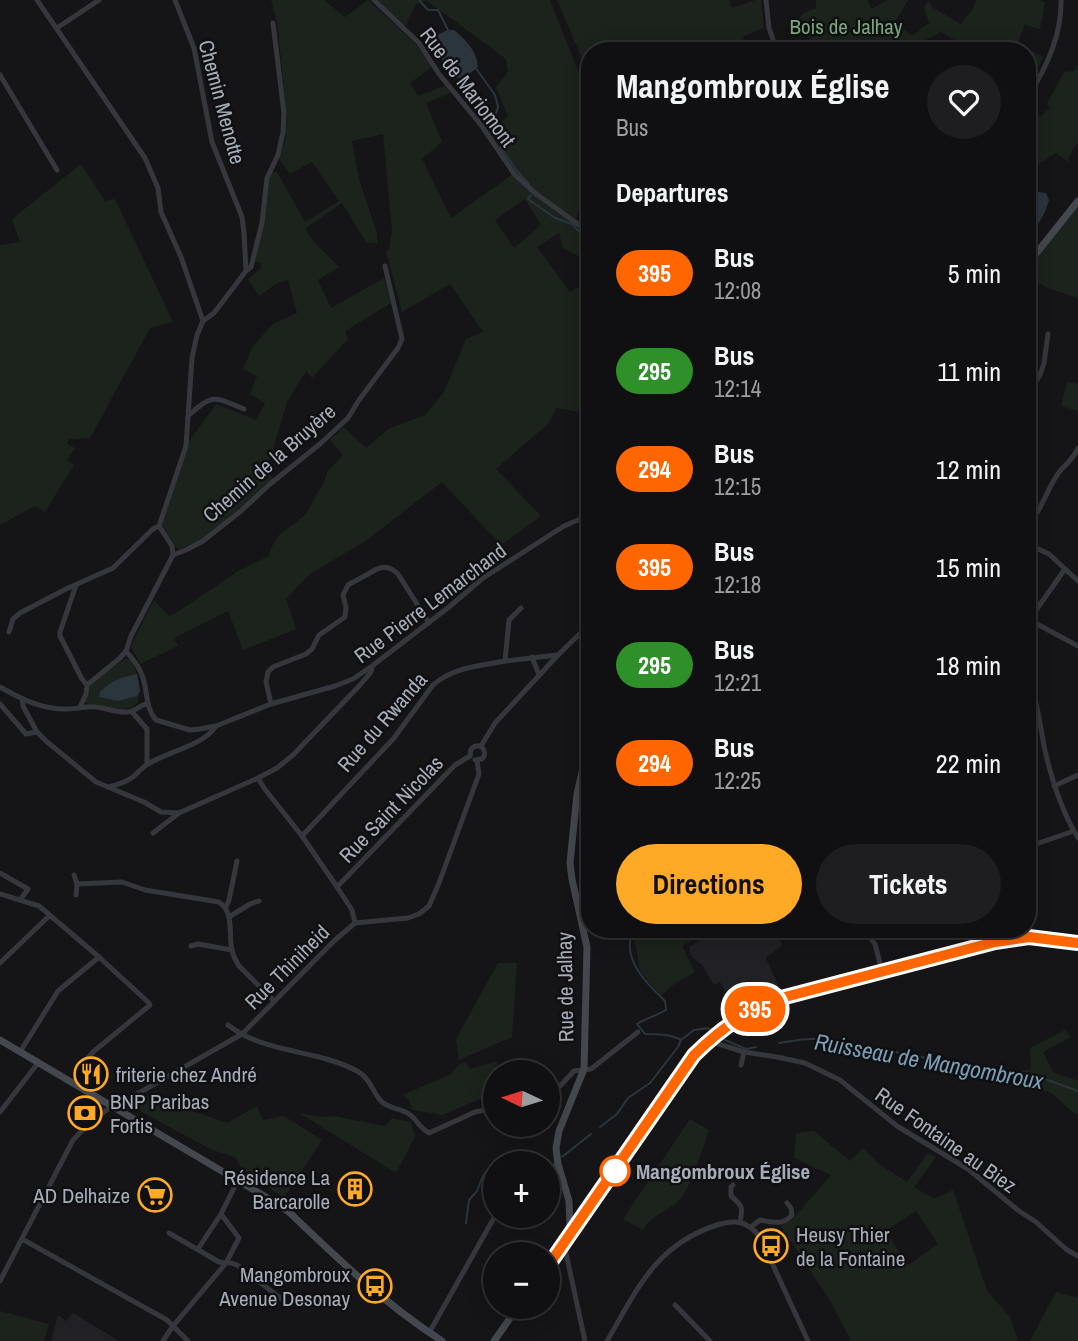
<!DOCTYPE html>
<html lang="en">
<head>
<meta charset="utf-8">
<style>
  :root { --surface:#101012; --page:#1e1e20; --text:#f1f3f6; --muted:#9c9d9f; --line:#303032; --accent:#ffaa26 }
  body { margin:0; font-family:"Archivo Narrow",sans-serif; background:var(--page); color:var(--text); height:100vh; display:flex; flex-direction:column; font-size:26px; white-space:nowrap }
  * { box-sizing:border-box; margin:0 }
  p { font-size:23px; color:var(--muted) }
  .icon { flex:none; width:38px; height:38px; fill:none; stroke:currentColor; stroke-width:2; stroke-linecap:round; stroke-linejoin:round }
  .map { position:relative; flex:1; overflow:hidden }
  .panel { position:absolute; left:581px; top:42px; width:455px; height:896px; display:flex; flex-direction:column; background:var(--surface); border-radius:28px; box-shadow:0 4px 18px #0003,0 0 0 2px var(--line) }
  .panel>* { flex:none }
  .badge { padding:0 14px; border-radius:23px; font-size:24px; line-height:46px }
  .needle { width:46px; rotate:274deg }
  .controls { position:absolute; left:483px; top:1060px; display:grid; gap:14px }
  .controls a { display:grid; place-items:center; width:77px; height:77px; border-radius:50%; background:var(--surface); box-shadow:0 4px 18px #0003,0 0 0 2px var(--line); font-size:35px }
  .map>.badge { position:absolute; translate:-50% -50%; box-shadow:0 0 0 4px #fff }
  h2 { padding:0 35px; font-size:26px; line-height:63px }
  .round { display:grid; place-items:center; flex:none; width:74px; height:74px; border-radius:37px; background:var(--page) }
  .overview { display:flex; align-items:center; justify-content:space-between; height:119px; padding:0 35px }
  h1 { font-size:33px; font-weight:800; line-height:52px }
  .button { display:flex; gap:14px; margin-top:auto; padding:14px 35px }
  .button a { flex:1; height:80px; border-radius:42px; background:var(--accent); color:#111; font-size:28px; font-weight:800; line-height:80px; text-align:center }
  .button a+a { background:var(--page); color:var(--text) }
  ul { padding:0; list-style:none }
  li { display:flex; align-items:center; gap:21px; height:98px; padding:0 35px }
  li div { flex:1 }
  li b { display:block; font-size:26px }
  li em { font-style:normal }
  li .badge { min-width:77px; font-weight:700; text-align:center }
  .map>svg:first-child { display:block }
  .built { fill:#212125 }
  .green { fill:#1b231c; fill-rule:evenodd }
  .water { fill:#2a353d }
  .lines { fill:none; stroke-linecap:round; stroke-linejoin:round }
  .stream { stroke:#2a353d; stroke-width:2 }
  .minor { stroke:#36373d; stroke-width:5 }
  .secondary { stroke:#44474d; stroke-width:7 }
  .line-casing { stroke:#fff; stroke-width:16 }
  .line { stroke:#f60; stroke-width:10 }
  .stop-dot { fill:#fff; stroke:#f60; stroke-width:3.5 }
  .labels { text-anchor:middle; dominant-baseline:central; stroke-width:5; stroke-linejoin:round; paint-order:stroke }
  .park-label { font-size:21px; fill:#7ba67c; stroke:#101013 }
  .street-label { font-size:21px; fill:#a6adb9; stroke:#101013 }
  .poi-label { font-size:21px; fill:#a6adb9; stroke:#101013; text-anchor:start }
  .stop-label { font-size:21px; font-weight:bold; fill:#a6adb9; stroke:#101013; text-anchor:start }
  .water-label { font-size:23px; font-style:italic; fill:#7a9eb7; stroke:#101013 }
</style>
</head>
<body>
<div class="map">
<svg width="1078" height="1341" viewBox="0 0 1078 1341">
  <rect width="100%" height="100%" fill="#151518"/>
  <g class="built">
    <polygon points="719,929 771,929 783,945 766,958 781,992 756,1001 737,1012 720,982 714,985 702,965 692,957 689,951 690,946"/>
    <polygon points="73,1313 119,1341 51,1341 58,1315 66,1321"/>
  </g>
  <g class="green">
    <path d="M271,0H324L345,17L368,0L416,44L432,67L410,83L418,96L445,86L451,93L426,103L442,142L422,159L451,218L517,171L500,152L488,131L508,117L496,87L508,72L506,59L426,0L416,4L405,27L378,0H550L585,88L586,114L590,111V202L579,212L576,218L590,235V262L563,248L559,233L537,247L570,292L584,285L590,295V408L579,412L556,408L549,423L496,469L541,516L501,545L442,482L367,540L310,574L286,599L296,629L243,650L228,611L174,638L178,646L140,664L131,646L154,600L169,616L179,611L238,571L269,556L273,544L279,535L305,515L324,482L327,472L343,455L330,440L344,427L366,448L390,428L425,415L444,392L466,339L483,332L450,284L402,312L386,251L389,249L392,231L383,134L352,141L359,179L377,233V243L366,242L342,203L305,229L314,242L339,267L318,280L331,308L384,278L391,303L345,331L348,339L312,378L306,371L287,402L267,469L274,480L202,540L178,550L162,525L190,440L216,404L256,420L265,403L250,394L257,376L243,369L253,346L273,324L297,313L288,280L276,284L259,296L248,279L261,268V263L254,261L263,226L270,177L273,172H277L305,222L339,201L312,162L290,174L279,159L285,141L287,118L277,22ZM525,199L541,225L514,248L495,220Z"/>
    <polygon points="557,0 729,0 732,8 755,0 761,0 764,28 744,36 741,51 590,51 590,104 587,77 583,61"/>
    <path d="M815,0H868L871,9L888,0H908L895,22L912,36L929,23L924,7L929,1L932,7L961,24L974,7L976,0H1039L1045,2L1040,29L1025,25L1017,44L1043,57L1030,86L1027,87V51H974C964,43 952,40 941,32L904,51H900L886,39L872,51H814L809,36L797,20L804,13L816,8V1Z"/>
    <polygon points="1078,65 1078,143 1074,147 1068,159 1071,163 1056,153 1027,171 1027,106 1040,117 1050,108 1047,104 1064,72 1074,71"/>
    <polygon points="81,164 105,201 115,199 173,322 150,328 90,438 69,439 67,444 75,448 67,460 74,465 45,512 35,506 0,525 0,245 20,242 12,219"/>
    <polygon points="1078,202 1078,298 1045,287 1027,276 1027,265"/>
    <polygon points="1067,382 1078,384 1078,411 1061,406"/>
    <path d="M126,658L131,660C138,674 143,688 137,703L130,708L121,709L85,703L90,686L97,679Z"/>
    <polygon points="633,929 703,929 704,933 682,946 695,972 674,984 661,996 640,971"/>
    <polygon points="498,963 517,963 512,1037 459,1060 456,1039"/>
    <polygon points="1065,1030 1071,1037 1043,1052 1053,1072 1078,1081 1078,1112 1075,1114 1050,1092 1011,1082 1005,1074 1031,1069 1030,1048"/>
    <polygon points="497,1061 494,1093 443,1115 413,1110 409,1100 403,1095 451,1074 460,1064 465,1062 470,1069"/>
    <polygon points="156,1090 162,1100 227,1123 257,1106 263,1120 284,1116 322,1140 284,1198 243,1171 235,1157 212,1150 138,1110 135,1104"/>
    <polygon points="299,1113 320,1117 334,1116 385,1126 392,1118 411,1122 415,1137 396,1173"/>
    <path d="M690,1119L709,1130C703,1148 692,1184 681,1198C671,1211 651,1214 643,1230L623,1219Z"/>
    <path d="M814,1131L850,1161L863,1148L879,1164L907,1182L928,1153L936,1157L914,1187L934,1199L953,1190L987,1291L1010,1317L1018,1341H851L831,1302L780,1225L792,1220L831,1175L794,1158L796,1133ZM916,1211L938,1244L908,1265L885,1231Z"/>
    <polygon points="1056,1292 1078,1298 1078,1341 1030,1341"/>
    <polygon points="0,1311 49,1324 44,1341 0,1341"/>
  </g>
  <g class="water">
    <path d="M448,30H454C466,40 477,51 478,67L463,79L455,78L431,44L433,37Z"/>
    <polygon points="1038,192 1046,193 1049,200 1045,212 1027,243 1027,201"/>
    <path d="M137,674L140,691L137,696L119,701L99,697L100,692C110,681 122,677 137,674Z"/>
  </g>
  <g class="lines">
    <g class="stream">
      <polyline points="419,0 428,10 438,10 449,32"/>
      <polyline points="475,67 495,95 498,107 494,119 501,148 517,171 529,184"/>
      <polyline points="531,195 528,199 555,218 572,224 590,243"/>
      <path d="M630,929L632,934C622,960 648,985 665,1001L666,1010C656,1016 646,1018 637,1024L645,1034C657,1034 670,1034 681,1040"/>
      <polyline points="718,1037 746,1049 756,1047"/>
      <path d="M779,1043C790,1042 803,1038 814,1039C826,1040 837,1041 849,1043L999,1072L1031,1078L1037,1076L1078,1091"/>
      <polyline points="600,1127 617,1114 628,1098 650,1083 678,1047 681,1040 694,1030 708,1028 712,1031"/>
      <polyline points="562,1157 591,1134"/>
      <polyline points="498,1164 507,1159 521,1162"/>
      <polyline points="466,1223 469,1200 477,1191 483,1176 487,1170 495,1165"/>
    </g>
    <g class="minor">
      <polyline points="37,0 145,158 158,188 161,212 181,257 203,321"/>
      <polyline points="175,0 194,48 212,142 242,217 244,233 246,271"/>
      <polyline points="374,0 419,43 439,74 481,125 515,175 535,193 579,225 590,235"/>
      <polyline points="766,0 769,28 777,51"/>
      <polyline points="57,28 99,0"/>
      <polyline points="0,75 57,170"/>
      <polyline points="587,92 590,118"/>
      <path d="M1027,98C1046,69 1062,36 1061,0"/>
      <polyline points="203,321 214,313 246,271 251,267 262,223 267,178 278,155 283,132 284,113 273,23"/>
      <polyline points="1027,394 1040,375 1044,363 1048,334"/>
      <path d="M189,415C213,393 214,397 244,409"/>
      <path d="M1027,525C1043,510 1047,487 1060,471C1067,463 1074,458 1078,448"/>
      <polyline points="1027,544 1049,554 1078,581"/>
      <polyline points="173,555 188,549 203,541 241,511 270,484 320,444 348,418 359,400 398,348 402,339 385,266"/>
      <polyline points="1065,569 1034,613 1034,618 1037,624 1078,646"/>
      <polyline points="76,585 60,632 60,636 82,679 87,685 86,694 80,707"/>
      <polyline points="9,632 13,619 20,613 66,589 113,568 153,529 159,526"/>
      <path d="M126,651C132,658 139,666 142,675C148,690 145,708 156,720L190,730L200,729L216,726L271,704L335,686L353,679L372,666L449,607L483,578L564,526L590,515"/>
      <polyline points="532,657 539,675"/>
      <polyline points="505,661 557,655"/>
      <path d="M1027,677C1037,699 1040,723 1044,746C1051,778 1061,810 1078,838"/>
      <polyline points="87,685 120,658 126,651 131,636 173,555 172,546 159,526 186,446 192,358 197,335 203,321"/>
      <path d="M0,687C21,699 43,710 68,709C77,709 86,706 95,707C106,708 118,713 128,712C135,711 141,705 148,703"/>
      <polyline points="22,699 23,706 37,732 46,741 96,782 144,802 161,812 179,813"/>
      <polyline points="0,704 26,734 37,732"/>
      <path d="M271,704L266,682L268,672L273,667L306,654L312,649L319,635L345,617L346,607L343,595L348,585L377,569C385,565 392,568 398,574L429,623"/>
      <polyline points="132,712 147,729 147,764"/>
      <polyline points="470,756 471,749 475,746 481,746 495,723 558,655 590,624"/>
      <path d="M475,760L482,759C486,755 485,750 481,746"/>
      <polyline points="258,778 264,788 302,836 337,887 352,910 355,923"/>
      <polyline points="1054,786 1078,775"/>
      <path d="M108,787C117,785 126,782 133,777C139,772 143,766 150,763C170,751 204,745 216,726"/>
      <polyline points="153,833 179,813 258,778 277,768 293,755 360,685 371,672 372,667"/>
      <path d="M302,836L394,738L433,685C453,667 479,666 505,661L509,620L521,608"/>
      <polyline points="1027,847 1074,831"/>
      <polyline points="0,873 28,889 20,900"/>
      <polyline points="74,875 77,884 76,895"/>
      <path d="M77,884L122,882L145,890L219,902C235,913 228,934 232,950C233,956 236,961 239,966L274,1001"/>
      <polyline points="337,887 455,765 470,756"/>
      <polyline points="0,894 39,906 99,957 149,1003 150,1005 93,1052 87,1059 74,1083"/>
      <polyline points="226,907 229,900 237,861"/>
      <polyline points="229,917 250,904 259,901"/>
      <polyline points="863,929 875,944 882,971"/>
      <polyline points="191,946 198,944 232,950"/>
      <polyline points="0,963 49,916"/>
      <path d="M228,1025C265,1054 316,1049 357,1071C369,1077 372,1090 380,1100C388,1109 400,1108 409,1114C417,1119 418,1127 429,1133L475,1112L495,1108"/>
      <polyline points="709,1041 744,1052 777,1057 805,1063 840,1080 897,1126 968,1169 1019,1211 1036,1222 1067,1250 1078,1256"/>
      <polyline points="20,1052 58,991 99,957"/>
      <polyline points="741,1065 744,1052"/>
      <polyline points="548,1099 574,1071 591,1069 638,1032"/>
      <polyline points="0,1112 38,1063"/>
      <polyline points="548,1168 558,1164"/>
      <path d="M733,1185L731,1187V1196C743,1206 743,1207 740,1222"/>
      <path d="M751,1227L760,1220C772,1222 783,1226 792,1215L791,1208L787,1203"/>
      <polyline points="169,1233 219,1262 231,1263 237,1265 283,1300"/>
      <polyline points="22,1239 167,1320 188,1341"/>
      <polyline points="561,1247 566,1253 585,1341"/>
      <polyline points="198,1249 221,1214 238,1180"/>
      <path d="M0,1281L73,1140C91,1121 105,1108 130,1098L242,1034L335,940L355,923L408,918L419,914L429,906L439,883L479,774L477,761"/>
      <polyline points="675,1305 710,1341"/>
      <polyline points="429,1333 495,1216"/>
      <polyline points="163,1341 173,1326 226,1263 239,1238 221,1214"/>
      <path d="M607,1341C637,1290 655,1245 717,1225C736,1219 747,1221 760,1237L808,1341"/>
    </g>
    <g class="secondary">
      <polyline points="1027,265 1078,201"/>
      <path d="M0,1040L281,1206L290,1213C338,1259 386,1305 442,1341"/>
      <polyline points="572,1232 570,1227 569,1201 558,1164 556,1148 559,1131 584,1069 587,947 572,879 570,863 577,794 590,738"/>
      <path d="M548,1266C572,1232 596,1199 619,1165C654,1114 686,1048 741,1016C755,1008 770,1002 785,997L995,942L1029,937L1078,943"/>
      <polyline points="494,1341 518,1307"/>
    </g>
  </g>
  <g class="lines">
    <defs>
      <path id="line" d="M548,1266L694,1055C725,1025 745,1012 785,997L995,942L1029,937L1078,943"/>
    </defs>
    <use href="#line" class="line-casing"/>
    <use href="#line" class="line"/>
  </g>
  <defs>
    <symbol id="restaurant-ring" viewBox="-11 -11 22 22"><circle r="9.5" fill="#101013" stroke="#ffaa26" stroke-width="1.5"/><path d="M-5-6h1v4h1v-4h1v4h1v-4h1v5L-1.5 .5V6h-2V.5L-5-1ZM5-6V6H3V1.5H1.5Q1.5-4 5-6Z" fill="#ffaa26"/></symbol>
    <symbol id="bank-ring" viewBox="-11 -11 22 22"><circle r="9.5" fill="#101013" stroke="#ffaa26" stroke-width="1.5"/><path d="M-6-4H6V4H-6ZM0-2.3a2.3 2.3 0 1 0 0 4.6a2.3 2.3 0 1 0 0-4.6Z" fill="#ffaa26"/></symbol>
    <symbol id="building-ring" viewBox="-11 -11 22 22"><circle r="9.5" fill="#101013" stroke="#ffaa26" stroke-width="1.5"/><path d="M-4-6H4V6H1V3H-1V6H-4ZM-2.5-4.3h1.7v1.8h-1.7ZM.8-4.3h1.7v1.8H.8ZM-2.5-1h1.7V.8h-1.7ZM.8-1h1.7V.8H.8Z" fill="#ffaa26"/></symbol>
    <symbol id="supermarket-ring" viewBox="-11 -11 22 22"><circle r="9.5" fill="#101013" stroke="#ffaa26" stroke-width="1.5"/><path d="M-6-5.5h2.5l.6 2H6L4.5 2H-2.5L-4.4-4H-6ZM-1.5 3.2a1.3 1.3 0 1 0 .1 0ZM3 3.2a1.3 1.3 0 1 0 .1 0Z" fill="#ffaa26"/></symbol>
    <symbol id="bus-ring" viewBox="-11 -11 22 22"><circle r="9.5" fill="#101013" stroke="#ffaa26" stroke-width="1.5"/><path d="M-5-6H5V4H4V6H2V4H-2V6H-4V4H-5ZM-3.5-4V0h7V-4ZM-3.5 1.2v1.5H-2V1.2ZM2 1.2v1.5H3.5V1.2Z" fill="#ffaa26"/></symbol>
  </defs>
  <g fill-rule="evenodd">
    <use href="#restaurant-ring" x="72" y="1055" width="38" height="38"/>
    <use href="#bank-ring" x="66" y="1094" width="38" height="38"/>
    <use href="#building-ring" x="336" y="1170" width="38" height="38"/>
    <use href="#supermarket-ring" x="136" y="1176" width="38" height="38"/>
    <use href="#bus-ring" x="752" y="1227" width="38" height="38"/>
    <use href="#bus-ring" x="356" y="1267" width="38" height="38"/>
  </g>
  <circle class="stop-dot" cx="615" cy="1171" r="14"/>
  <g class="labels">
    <g class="park-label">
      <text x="846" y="26">Bois de Jalhay</text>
    </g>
    <g class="street-label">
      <text transform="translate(468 87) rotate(53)">Rue de Mariomont</text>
      <text transform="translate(222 102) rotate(75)">Chemin Menotte</text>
      <text transform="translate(269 463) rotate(-41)">Chemin de la Bruyère</text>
      <text transform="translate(430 603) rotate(-37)">Rue Pierre Lemarchand</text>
      <text transform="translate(382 722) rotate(-49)">Rue du Rwanda</text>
      <text transform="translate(391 809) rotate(-46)">Rue Saint Nicolas</text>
      <text transform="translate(287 967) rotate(-45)">Rue Thiniheid</text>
      <text transform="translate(565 987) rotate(-91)">Rue de Jalhay</text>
      <text transform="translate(946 1140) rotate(35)">Rue Fontaine au Biez</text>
    </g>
    <g class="poi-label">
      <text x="116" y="1074">friterie chez André</text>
      <text x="110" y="1101">BNP Paribas<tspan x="110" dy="24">Fortis</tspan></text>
      <text x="330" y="1177" text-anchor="end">Résidence La<tspan x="330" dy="24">Barcarolle</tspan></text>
      <text x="130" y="1195" text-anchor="end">AD Delhaize</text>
      <text x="796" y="1234">Heusy Thier<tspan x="796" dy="24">de la Fontaine</tspan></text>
      <text x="350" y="1274" text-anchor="end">Mangombroux<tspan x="350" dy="24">Avenue Desonay</tspan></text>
    </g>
    <g class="stop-label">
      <text x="636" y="1171">Mangombroux Église</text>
    </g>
    <g class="water-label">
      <text transform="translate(929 1061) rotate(10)">Ruisseau de Mangombroux</text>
    </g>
  </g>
</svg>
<div class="controls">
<a><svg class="needle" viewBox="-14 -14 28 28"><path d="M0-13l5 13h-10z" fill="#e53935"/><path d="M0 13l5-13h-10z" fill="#9c9d9f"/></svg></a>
<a>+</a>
<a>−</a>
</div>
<b class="badge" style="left:755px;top:1009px;background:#f60;color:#fff">395</b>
<section class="panel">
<div class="overview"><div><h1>Mangombroux Église</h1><p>Bus</p></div><a class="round"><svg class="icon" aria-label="heart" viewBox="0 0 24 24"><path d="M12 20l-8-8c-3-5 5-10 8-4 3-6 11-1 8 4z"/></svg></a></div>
<h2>Departures</h2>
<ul>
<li><span class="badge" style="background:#f60;color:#fff">395</span><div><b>Bus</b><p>12:08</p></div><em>5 min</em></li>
<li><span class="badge" style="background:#2e9028;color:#fff">295</span><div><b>Bus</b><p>12:14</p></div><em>11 min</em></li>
<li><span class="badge" style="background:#f60;color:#fff">294</span><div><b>Bus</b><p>12:15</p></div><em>12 min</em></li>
<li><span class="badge" style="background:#f60;color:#fff">395</span><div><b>Bus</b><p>12:18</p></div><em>15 min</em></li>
<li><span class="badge" style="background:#2e9028;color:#fff">295</span><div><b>Bus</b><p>12:21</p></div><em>18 min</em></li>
<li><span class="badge" style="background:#f60;color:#fff">294</span><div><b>Bus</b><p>12:25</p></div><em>22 min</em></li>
</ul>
<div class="button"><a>Directions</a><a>Tickets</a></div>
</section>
</div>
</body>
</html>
